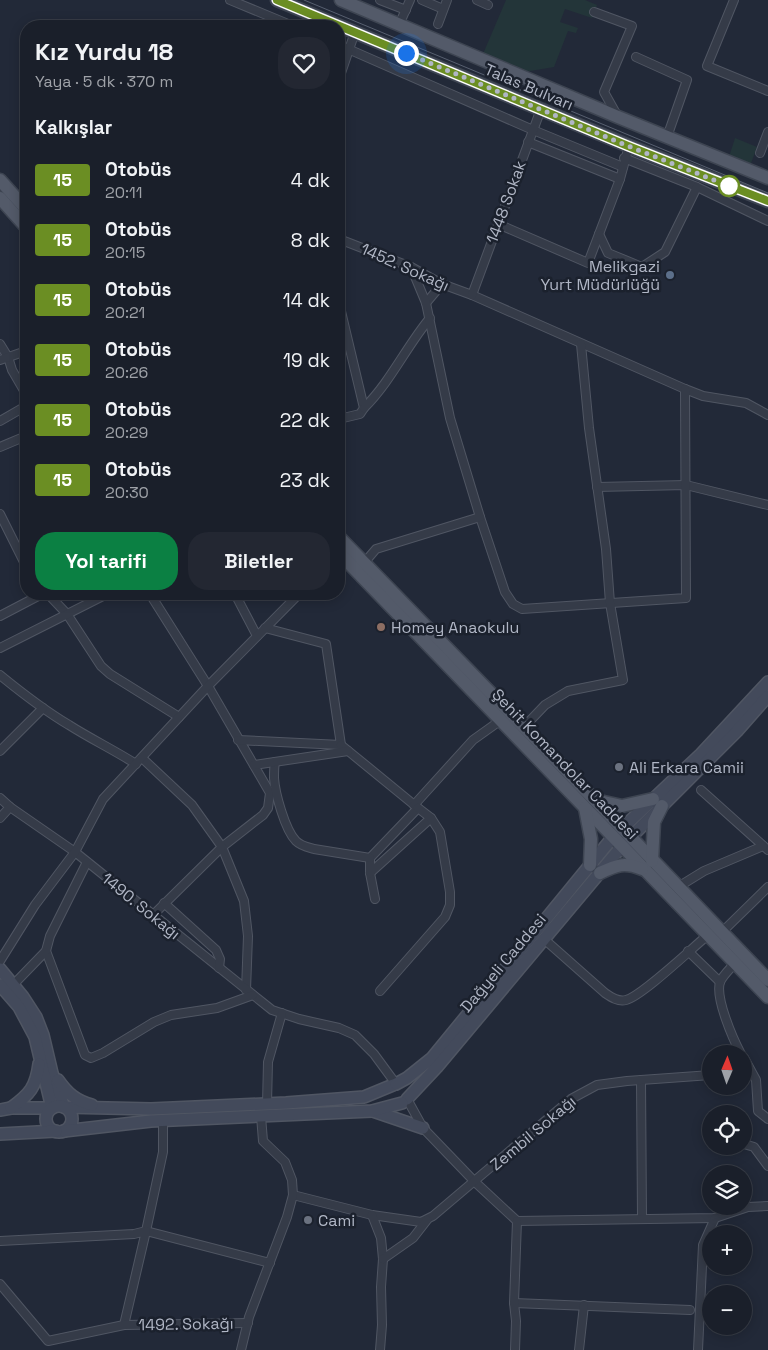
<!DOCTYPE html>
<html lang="tr">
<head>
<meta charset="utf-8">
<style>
  :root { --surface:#1a1f2a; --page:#232732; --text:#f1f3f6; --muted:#9fa2a8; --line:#383d47; --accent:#0b8043 }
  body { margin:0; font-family:"Space Grotesk",sans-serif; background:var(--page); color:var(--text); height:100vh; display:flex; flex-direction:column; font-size:19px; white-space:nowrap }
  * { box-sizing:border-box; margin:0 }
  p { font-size:16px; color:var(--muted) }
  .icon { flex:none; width:28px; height:28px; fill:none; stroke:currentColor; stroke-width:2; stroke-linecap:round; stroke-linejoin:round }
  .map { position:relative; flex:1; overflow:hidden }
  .drawer { position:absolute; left:20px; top:20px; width:325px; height:580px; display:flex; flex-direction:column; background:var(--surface); border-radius:20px; box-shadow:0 2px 12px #0003,0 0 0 1px var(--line) }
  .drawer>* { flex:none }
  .badge { padding:0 10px; border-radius:4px; font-size:18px; line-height:32px }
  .needle { width:32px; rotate:2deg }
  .tools { position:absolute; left:702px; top:1045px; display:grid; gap:10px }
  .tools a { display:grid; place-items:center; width:50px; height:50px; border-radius:50%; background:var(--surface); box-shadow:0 2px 12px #0003,0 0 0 1px var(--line); font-size:25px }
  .you { position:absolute; width:25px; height:25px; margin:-12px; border:4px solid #fff; border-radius:50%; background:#1a73e8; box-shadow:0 0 0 8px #1a73e833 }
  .map>.badge { position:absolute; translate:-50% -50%; box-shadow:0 0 0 2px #fff }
  h2 { padding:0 15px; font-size:19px; line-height:45px }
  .round { display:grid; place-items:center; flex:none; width:52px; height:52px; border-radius:20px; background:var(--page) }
  .headline { display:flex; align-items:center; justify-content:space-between; height:85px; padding:0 15px }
  h1 { font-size:24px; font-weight:700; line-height:38px }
  .button { display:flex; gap:10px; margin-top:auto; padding:10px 15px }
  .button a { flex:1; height:58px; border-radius:20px; background:var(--accent); color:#fff; font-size:20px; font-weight:700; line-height:58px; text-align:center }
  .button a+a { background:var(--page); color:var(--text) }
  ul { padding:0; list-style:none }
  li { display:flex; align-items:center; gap:15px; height:60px; padding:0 15px }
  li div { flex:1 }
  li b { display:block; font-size:19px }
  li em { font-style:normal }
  li .badge { min-width:55px; font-weight:700; text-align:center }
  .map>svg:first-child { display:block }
  .green { fill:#233539 }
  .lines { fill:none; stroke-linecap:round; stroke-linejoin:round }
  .street-casing { stroke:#505663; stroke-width:10 }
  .secondary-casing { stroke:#505663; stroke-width:14 }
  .primary-casing { stroke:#3e4552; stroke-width:15 }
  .street { stroke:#353b48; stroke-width:8 }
  .secondary { stroke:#434a5b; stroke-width:11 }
  .primary { stroke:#535a69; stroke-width:12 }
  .tram { stroke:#575f6f; stroke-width:1 }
  .line-casing { stroke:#fff; stroke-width:11 }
  .line { stroke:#6b8e23; stroke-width:8 }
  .walk { stroke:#b0b6c5; stroke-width:5; stroke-dasharray:0 9 }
  .stop-dot { fill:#fff; stroke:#6b8e23; stroke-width:2.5 }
  .service-dot { fill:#5c6f8a; stroke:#1b212d; stroke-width:2 }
  .education-dot { fill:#8d6e63; stroke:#1b212d; stroke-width:2 }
  .worship-dot { fill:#6b7280; stroke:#1b212d; stroke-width:2 }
  .labels { text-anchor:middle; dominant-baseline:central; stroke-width:5; stroke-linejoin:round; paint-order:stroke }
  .street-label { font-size:16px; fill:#b0b6c5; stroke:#1b212d }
  .poi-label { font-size:16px; fill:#b0b6c5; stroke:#1b212d; text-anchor:start }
</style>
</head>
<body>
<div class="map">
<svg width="768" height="1350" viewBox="0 0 768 1350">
  <rect width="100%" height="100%" fill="#222938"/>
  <g class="green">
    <polygon points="506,0 585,0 597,5 592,18 565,9 560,22 578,28 576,33 568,31 554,67 524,72 483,54"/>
    <polygon points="735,138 757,147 750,166 729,157"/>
  </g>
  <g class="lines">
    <defs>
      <g id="street">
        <polyline points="230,0 293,26"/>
        <polyline points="380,0 406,10"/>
        <polyline points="422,0 443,9"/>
        <polyline points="477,0 488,5"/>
        <polyline points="734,0 707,66 768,91"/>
        <polyline points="594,12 632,26 604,92 618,117"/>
        <polyline points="438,24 447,0"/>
        <polyline points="399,25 410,0"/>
        <polyline points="339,45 533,130 623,167"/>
        <polyline points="636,57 687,80 667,137"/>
        <polyline points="339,79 355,32"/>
        <polyline points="528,142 620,179"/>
        <polyline points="760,153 768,132"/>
        <polyline points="624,158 697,187 768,221"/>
        <polyline points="498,224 588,263 620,179 629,146"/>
        <polyline points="599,234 608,253 642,267 665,252 697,187"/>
        <polyline points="339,239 411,267 442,284 472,295 685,389 703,396 746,403 768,415"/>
        <polyline points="472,295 541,109"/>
        <polyline points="339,303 364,408 360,414 339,419"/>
        <polyline points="426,303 442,284"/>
        <polyline points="0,344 8,357 12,370 26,394"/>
        <polyline points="0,360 26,351"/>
        <path d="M364,408C391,381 406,347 430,318"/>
        <polyline points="0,421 26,406"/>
        <polyline points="0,447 26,436"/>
        <polyline points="597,487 686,485 768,505"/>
        <polyline points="0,514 26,566"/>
        <polyline points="480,517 505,592 513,604 522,609 686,598 685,389"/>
        <polyline points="364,563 376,549 480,517 450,418 426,303 411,267"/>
        <polyline points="48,594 67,614 101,666 110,674 179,717"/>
        <polyline points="150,594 208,686 270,793 268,808 263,815 222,847 244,901 248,936 246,990"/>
        <polyline points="235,594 257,636"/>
        <polyline points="0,616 42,594"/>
        <polyline points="0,648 107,594"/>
        <path d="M0,675C22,693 44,710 69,725C91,739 114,750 136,764"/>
        <polyline points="523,728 545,705 568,691 623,680 610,603 606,549 589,428 581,344"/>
        <polyline points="238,740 341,745 326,644 265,628"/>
        <polyline points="341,745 418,808 370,858 370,873 375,899"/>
        <polyline points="0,751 43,708"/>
        <polyline points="142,758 192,805 222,847 153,915"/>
        <path d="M275,762C274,767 274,773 274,778C275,793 285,830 296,841C301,846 307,847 314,849L370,858"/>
        <polyline points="254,765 348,751"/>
        <polyline points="701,790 768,850"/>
        <polyline points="0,798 10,807 75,852 272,1010 299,1019 339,1028 355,1035 374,1054 396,1084"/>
        <polyline points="414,805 473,740 501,720"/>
        <polyline points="0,818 10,807"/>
        <polyline points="370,873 431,818"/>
        <polyline points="678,887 704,871 763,846"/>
        <polyline points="164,903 216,950 220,959 219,968"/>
        <polyline points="722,932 768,887"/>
        <path d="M544,939L605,993C611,997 618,1002 626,1000C642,996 692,948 708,935"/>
        <polyline points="46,951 85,1055 91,1058 103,1053 154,1022 171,1015 217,1008 253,995"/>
        <polyline points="688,951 720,982"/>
        <polyline points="0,961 35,905 75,852 103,799 208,686 299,594"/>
        <path d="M735,963C731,968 723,975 720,982C715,998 733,1039 741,1054"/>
        <polyline points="13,985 46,951 50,936 87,862"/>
        <polyline points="380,991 445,917 450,905 450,892 440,832 431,818 418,808"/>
        <polyline points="744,1058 756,1080 758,1111 768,1119"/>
        <polyline points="641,1080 642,1219"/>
        <polyline points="407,1099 423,1128 475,1182 517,1221"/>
        <polyline points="267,1104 268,1062 282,1013"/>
        <polyline points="163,1120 163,1152 146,1231 270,1263"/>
        <polyline points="744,1144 754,1147 768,1166"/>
        <polyline points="293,1195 372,1215 421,1222 433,1216 571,1099 597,1085 627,1081 711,1075"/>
        <polyline points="372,1215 381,1238 383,1259 381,1287 382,1325 380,1350"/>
        <polyline points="517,1221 715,1218 748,1207 768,1206"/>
        <polyline points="0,1241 134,1234 146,1231 124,1325"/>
        <polyline points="383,1259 413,1238 427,1220"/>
        <polyline points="0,1284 48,1341 124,1325 248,1323"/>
        <polyline points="514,1303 690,1310"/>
        <polyline points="241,1350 249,1317 287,1217 293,1195 292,1180 285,1162 263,1141 261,1116"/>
        <polyline points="515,1350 516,1321 514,1303 517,1221"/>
        <polyline points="579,1350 584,1305"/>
        <polyline points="698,1350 703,1245 715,1218"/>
      </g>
      <g id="secondary">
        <polyline points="0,969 23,997 36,1017 43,1035 52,1073 64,1107 151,1109 286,1103 364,1097 393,1085"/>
        <polyline points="0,985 19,1007 35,1037 52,1108 11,1108 0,1110"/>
        <path d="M58,1080C67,1093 76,1101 92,1105"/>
        <polyline points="396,1084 407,1078 432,1058 613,837 701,754 768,682"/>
        <polyline points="407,1099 437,1067 622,846 737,731 768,696"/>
        <circle cx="59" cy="1119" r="13"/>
        <path d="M11,1108C30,1094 36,1087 39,1064"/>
        <polyline points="373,1111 423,1128"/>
        <polyline points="64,1131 151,1121 372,1111 402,1103"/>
        <polyline points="0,1134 56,1131"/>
      </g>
      <g id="primary">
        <polyline points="277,0 629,146 768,201"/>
        <polyline points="341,0 618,117 768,178"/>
        <polyline points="0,180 26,209"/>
        <polyline points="0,198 26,227"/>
        <polyline points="339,537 622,828 768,980"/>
        <polyline points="339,553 768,997"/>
        <polyline points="595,800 622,806 653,799"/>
        <polyline points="585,808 591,839 590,865"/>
        <polyline points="652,861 654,822 662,806"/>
        <path d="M600,873C617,865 624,862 642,869"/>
      </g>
    </defs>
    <use href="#street" class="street-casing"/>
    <use href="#secondary" class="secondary-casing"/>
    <use href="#primary" class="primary-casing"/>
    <use href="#street" class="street"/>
    <use href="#secondary" class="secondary"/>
    <use href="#primary" class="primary"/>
    <polyline class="tram" points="304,0 768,193"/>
  </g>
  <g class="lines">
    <defs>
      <polyline id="line" points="277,0 628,146 768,201"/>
    </defs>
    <use href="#line" class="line-casing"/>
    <use href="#line" class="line"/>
    <polyline class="walk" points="406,53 628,146 729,186"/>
  </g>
  <circle class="stop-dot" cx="729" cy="186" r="10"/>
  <circle class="service-dot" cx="670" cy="275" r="5"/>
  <circle class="education-dot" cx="381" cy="627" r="5"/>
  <g class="worship-dot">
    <circle cx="619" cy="767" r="5"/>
    <circle cx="308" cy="1220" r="5"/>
  </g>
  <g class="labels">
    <g class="street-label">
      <text transform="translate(529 87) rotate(23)">Talas Bulvarı</text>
      <text transform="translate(506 202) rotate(-70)">1448 Sokak</text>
      <text transform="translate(405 267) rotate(24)">1452. Sokağı</text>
      <text transform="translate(565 764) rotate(46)">Şehit Komandolar Caddesi</text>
      <text transform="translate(141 906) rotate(39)">1490. Sokağı</text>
      <text transform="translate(503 963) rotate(-50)">Dağyeli Caddesi</text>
      <text transform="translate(533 1133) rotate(-40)">Zembil Sokağı</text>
      <text transform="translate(186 1324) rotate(-1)">1492. Sokağı</text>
    </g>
    <g class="poi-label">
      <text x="660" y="266" text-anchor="end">Melikgazi<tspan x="660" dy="18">Yurt Müdürlüğü</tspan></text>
      <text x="391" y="627">Homey Anaokulu</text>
      <text x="629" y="767">Ali Erkara Camii</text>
      <text x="318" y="1220">Cami</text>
    </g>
  </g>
</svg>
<div class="tools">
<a><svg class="needle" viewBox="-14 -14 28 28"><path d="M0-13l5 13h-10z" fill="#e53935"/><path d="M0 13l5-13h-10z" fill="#9fa2a8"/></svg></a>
<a><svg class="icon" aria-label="locate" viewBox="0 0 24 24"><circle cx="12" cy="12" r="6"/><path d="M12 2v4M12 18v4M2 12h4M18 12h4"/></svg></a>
<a><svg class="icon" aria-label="layers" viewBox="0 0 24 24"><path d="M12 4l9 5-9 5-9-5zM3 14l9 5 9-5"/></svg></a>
<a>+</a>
<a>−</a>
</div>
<div class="you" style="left:406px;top:53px"></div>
<section class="drawer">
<div class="headline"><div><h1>Kız Yurdu 18</h1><p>Yaya · 5 dk · 370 m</p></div><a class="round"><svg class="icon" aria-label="heart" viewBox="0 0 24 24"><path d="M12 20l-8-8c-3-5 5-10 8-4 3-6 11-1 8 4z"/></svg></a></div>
<h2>Kalkışlar</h2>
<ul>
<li><span class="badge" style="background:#6b8e23;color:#fff">15</span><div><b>Otobüs</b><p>20:11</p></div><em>4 dk</em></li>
<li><span class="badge" style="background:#6b8e23;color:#fff">15</span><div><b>Otobüs</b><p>20:15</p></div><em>8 dk</em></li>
<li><span class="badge" style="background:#6b8e23;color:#fff">15</span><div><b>Otobüs</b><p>20:21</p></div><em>14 dk</em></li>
<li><span class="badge" style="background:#6b8e23;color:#fff">15</span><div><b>Otobüs</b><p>20:26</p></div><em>19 dk</em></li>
<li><span class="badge" style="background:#6b8e23;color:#fff">15</span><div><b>Otobüs</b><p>20:29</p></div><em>22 dk</em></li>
<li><span class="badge" style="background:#6b8e23;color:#fff">15</span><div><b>Otobüs</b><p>20:30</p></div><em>23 dk</em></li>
</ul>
<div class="button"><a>Yol tarifi</a><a>Biletler</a></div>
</section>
</div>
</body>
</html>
